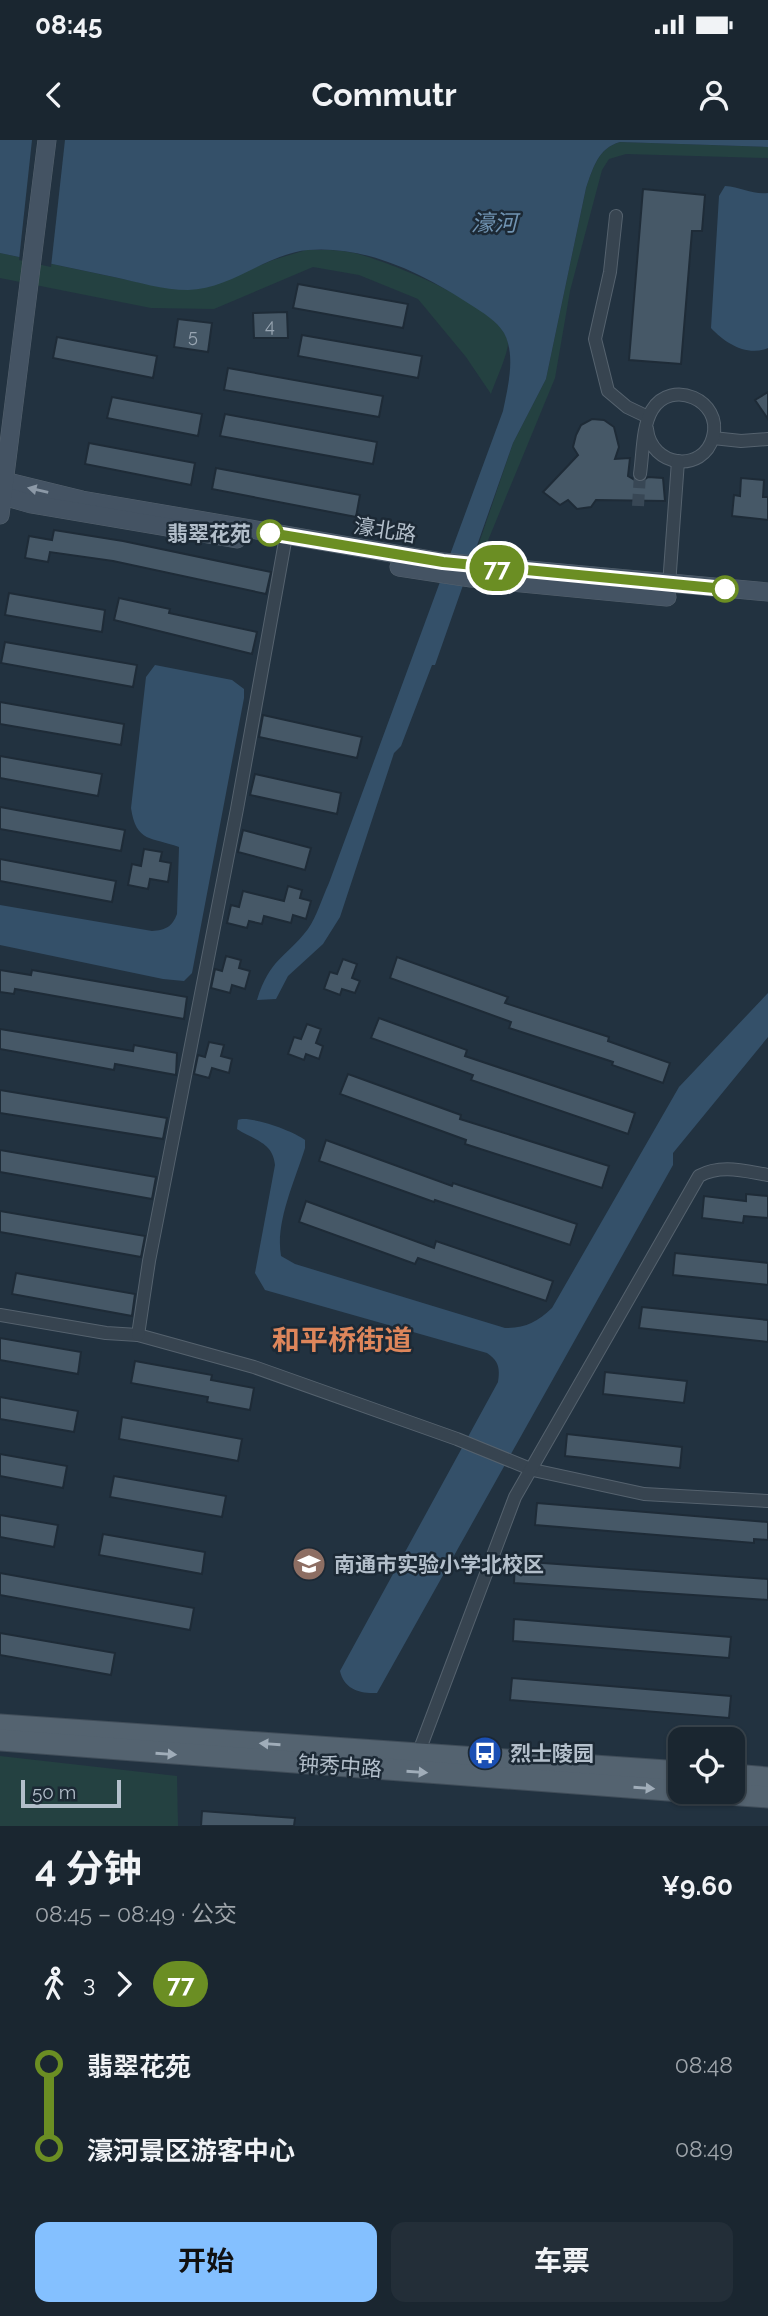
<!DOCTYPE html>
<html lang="zh">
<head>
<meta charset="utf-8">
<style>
  :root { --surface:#1a2630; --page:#232e38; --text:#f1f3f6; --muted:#9fa5ab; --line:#38434c; --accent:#84c0ff }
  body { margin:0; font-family:Raleway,"Noto Sans SC",sans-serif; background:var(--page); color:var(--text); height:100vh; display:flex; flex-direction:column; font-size:26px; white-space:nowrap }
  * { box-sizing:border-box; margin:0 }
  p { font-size:23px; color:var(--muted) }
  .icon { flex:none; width:38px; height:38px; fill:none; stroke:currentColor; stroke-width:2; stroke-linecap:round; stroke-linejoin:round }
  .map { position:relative; height:1686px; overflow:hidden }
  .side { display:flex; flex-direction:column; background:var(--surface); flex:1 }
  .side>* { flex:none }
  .badge { padding:0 14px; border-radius:23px; font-size:24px; line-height:46px }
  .tools { position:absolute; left:668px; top:1587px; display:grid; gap:14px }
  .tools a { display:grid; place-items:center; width:77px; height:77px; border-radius:14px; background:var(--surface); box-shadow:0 2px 5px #0004,0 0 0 2px var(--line); font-size:35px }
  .scale { position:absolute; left:21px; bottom:18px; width:100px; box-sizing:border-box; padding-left:7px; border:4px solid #b3bfcb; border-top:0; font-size:19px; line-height:24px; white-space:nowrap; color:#b3bfcb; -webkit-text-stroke:5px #1c2935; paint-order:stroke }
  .map>.badge { position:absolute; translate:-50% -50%; box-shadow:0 0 0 4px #fff }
  .legs { display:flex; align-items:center; gap:10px; height:77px; padding:0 35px; font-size:23px }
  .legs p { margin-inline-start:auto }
  .head { display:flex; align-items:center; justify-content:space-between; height:119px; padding:0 35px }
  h1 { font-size:38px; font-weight:700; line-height:52px }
  .action { display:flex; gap:14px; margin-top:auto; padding:14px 35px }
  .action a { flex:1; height:80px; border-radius:14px; background:var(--accent); color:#111; font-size:28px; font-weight:700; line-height:80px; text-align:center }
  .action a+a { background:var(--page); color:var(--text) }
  ul { padding:0 35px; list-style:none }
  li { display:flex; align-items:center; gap:24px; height:84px; font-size:26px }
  li i { display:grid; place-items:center; width:10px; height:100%; margin:0 9px; background:currentColor }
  li i::after { content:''; width:18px; height:18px; margin:-9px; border:5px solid; border-radius:50%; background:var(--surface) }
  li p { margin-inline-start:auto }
  li:first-child i { background:linear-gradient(#0000 50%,currentColor 0) }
  li:last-child i { background:linear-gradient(currentColor 50%,#0000 0) }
  .status { display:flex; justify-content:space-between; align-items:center; height:49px; padding:0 35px; background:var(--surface); direction:ltr }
  .status svg { height:19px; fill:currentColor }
  header { display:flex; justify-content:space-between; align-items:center; height:91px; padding:0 35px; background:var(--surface); font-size:32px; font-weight:700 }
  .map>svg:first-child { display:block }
  .green { fill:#244141 }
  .water { fill:#345069 }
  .pier { fill:#223240 }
  .building { fill:#465867; stroke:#1e2b37; stroke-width:2 }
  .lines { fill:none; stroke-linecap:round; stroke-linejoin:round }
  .street-tunnel { stroke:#384755; stroke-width:12; stroke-dasharray:12 6; stroke-linecap:butt }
  .street-casing { stroke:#55626e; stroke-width:14 }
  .secondary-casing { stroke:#55626e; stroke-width:19 }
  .primary-casing { stroke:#404d59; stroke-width:23 }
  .street { stroke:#374450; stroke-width:12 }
  .secondary { stroke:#445363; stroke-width:18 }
  .primary { stroke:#546370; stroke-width:21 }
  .oneway { fill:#8c99a7 }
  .oneway2 { fill:#a0adb9 }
  .line-1-casing { stroke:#fff; stroke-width:16 }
  .line-1 { stroke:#6b8e23; stroke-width:10 }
  .stop-1-dot { fill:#fff; stroke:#6b8e23; stroke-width:3.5 }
  .labels { text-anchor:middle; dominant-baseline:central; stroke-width:5; stroke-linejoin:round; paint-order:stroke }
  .number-label { font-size:18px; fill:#98a5b2 }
  .street-label { font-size:21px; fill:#b3bfcb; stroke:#1c2935 }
  .stop-label { font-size:21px; font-weight:bold; fill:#b3bfcb; stroke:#1c2935; text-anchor:end }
  .poi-label { font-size:21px; font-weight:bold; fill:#b3bfcb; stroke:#1c2935; text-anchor:start }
  .water-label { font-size:23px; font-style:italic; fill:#7093b1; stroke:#1c2935 }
  .district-label { font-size:28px; font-weight:bold; fill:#de865b; stroke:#1c2935 }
</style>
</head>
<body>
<div class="status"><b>08:45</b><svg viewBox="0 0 49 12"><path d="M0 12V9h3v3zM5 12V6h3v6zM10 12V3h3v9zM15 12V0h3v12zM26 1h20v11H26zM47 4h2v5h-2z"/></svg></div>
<header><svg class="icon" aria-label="back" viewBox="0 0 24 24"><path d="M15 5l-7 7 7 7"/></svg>Commutr<svg class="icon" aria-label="person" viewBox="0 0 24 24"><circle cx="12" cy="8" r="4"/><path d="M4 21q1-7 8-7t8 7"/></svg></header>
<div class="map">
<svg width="768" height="1686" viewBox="0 0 768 1686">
  <rect width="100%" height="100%" fill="#223240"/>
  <g class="green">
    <path d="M620,2L768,7V18L626,14L609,19L602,30L570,151L555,238L482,415L476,412L513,303L546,239L586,48C593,28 598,8 620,2Z"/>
    <path d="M306,110C322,110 338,109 354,113C385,120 505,167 508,203C508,214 495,242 491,254L466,217L418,159L359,135L313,127L214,169L151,168L0,138V113L161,147H208L273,120Z"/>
    <polygon points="0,1616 177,1636 178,1686 0,1686"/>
  </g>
  <g class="water">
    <path d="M0,0H768V7L620,2C598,8 593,28 586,48L546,239L513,303L435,525H432L401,606L394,613L340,777L323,804L288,836L276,859L257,860C270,818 285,819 308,789C317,776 322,758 329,743L503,271C508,247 516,215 504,193C497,181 482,172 471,165C424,134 366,105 308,110C266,114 231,149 188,150C163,150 138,142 114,137C76,129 38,121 0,113Z"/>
    <path d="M725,46C741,47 753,55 768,53V208C747,217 725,203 711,188L719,56Z"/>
    <path d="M155,525L232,540L244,549V558L192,833L184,841L163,839L0,805V765L152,791C166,790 172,787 177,774L179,707C152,697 136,703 131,668L146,537Z"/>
    <path d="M768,853V897L673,1013V1025L377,1553C360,1554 344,1549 340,1531L498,1242C500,1228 499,1221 487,1213L265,1150L255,1133L275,1025C273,1002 254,1000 237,989L238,980C249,975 294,991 305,1000V1008C295,1041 275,1082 281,1116L295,1124L505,1188C526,1188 537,1182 552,1168L679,947Z"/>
  </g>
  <polygon class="pier" points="32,0 65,0 51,127 19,120"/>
  <g class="building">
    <polygon points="643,49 705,55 702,91 692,91 681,224 629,220"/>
    <polygon points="298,144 408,164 403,188 293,168"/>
    <polygon points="287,172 288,198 254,198 253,173"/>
    <polygon points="178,179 212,183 208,212 174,207"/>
    <polygon points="302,195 422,216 418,238 298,216"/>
    <polygon points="57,197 157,216 153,238 53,218"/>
    <polygon points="228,228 383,256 379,277 224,250"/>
    <polygon points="768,252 768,279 755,260"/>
    <polygon points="112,257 202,274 198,296 107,278"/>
    <polygon points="225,274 377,302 373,324 220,296"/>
    <polygon points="592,279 604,280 614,287 619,307 615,319 630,318 628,336 640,343 648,337 663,338 665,361 596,360 591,367 577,369 568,360 560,365 543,352 578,315 573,307 576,295 581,285"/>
    <polygon points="89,303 195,323 191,345 85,324"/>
    <polygon points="216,328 360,355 356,377 212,349"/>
    <polygon points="741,338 764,340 763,357 768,357 768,380 732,376 734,355 740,356"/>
    <polygon points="54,390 123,401 271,432 266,454 113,421 50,412 48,422 25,418 29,396 52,400"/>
    <polygon points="9,453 105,470 102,492 5,475"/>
    <polygon points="119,458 170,469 169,473 257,492 252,514 114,480"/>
    <polygon points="5,502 137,525 133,547 1,523"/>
    <polygon points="0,562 124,584 121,605 0,584"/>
    <polygon points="263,575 362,597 357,618 259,597"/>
    <polygon points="0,616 102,634 98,656 0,638"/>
    <polygon points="255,634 341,653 337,674 250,655"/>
    <polygon points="0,667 125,690 121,711 0,689"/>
    <polygon points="243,690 311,708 305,730 238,712"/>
    <polygon points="144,709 162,712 160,721 171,723 168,742 150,739 148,749 128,745 132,724 141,726"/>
    <polygon points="0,719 116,741 112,762 0,741"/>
    <polygon points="288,746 302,750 300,758 311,761 306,779 293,775 291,783 264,776 262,784 249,781 247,788 227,783 231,765 239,767 243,751 284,761"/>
    <polygon points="226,816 241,820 239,828 250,831 245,849 232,845 230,853 211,848 215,829 222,831"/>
    <polygon points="397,817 508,857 505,863 609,897 608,901 670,923 663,943 612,925 613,922 509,888 511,882 390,838"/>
    <polygon points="343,819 357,824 352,838 360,841 355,853 342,849 340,855 324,849 330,832 337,834"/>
    <polygon points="0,830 31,835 32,830 187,857 184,879 15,849 14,854 0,852"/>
    <polygon points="379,878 467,910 465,916 635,973 628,994 471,940 473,935 371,898"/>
    <polygon points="307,884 321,889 316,903 323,906 319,919 306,914 304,920 288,914 294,897 301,899"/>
    <polygon points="0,889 133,911 134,905 177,913 176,935 115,924 114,930 0,909"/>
    <polygon points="209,902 224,905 221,916 232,919 229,933 212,928 209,938 194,934 198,915 205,917"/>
    <polygon points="348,934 461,975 460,979 609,1026 602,1048 465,1004 466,1000 340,954"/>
    <polygon points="0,950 167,978 163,999 0,973"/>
    <polygon points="326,1000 452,1046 453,1043 577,1084 570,1105 435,1060 434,1062 319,1021"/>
    <polygon points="0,1010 156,1037 152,1059 0,1032"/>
    <polygon points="746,1054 768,1056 768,1078 744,1076 743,1083 702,1078 704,1056 746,1061"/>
    <polygon points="306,1061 434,1108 436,1101 553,1141 546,1161 418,1118 415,1124 299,1082"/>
    <polygon points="0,1071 145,1096 141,1117 0,1092"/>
    <polygon points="675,1113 768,1123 768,1145 673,1135"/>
    <polygon points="16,1133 135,1154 132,1176 12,1154"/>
    <polygon points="642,1167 768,1180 768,1202 639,1188"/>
    <polygon points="0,1198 81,1212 78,1234 0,1220"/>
    <polygon points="135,1221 212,1235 211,1240 254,1248 250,1270 207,1262 208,1257 131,1243"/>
    <polygon points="605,1232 687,1241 684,1263 603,1254"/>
    <polygon points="0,1257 78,1271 74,1292 0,1279"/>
    <polygon points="122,1277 242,1299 238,1321 119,1299"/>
    <polygon points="567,1294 682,1307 680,1328 565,1316"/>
    <polygon points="0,1314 67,1326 63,1348 0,1336"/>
    <polygon points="114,1336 226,1356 222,1377 110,1357"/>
    <polygon points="537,1363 768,1382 768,1400 754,1399 754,1403 535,1385"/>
    <polygon points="0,1375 58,1385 54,1407 0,1397"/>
    <polygon points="103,1394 205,1412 202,1434 99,1415"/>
    <polygon points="515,1421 768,1439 768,1460 514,1443"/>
    <polygon points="0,1433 194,1468 190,1490 0,1455"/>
    <polygon points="514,1479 731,1497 729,1518 513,1501"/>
    <polygon points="0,1493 115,1513 111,1535 0,1515"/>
    <polygon points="512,1538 731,1556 729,1578 510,1560"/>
    <polygon points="202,1671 295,1678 294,1686 201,1686"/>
  </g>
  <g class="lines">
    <polyline class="street-tunnel" points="638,366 640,334"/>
    <defs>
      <g id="street">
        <polyline points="616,76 610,132 595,199 608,251 627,267 648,277"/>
        <polyline points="713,298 741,301 768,299"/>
        <path d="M640,334C643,314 642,287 652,270C671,238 723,260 713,297C703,334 651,327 647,289"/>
        <polyline points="669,445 678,321"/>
        <polyline points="0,1175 106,1193 138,1195 254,1227 457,1299 533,1330 644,1354 768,1361"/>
        <polyline points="138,1195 149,1121 237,669 286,396"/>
        <path d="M418,1614L515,1357L699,1036C721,1024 744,1031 768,1035"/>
      </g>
      <g id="secondary">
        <polyline points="0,340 82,360 443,422 768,452"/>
        <polyline points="0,355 31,364 237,399"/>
        <polyline points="0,375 47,0"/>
        <polyline points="399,427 471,438 667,457"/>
      </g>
      <g id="primary">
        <polyline points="0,1585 681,1632"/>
        <polyline points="0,1600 681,1651"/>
        <polyline points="733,1635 768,1638"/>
        <polyline points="699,1652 768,1657"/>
      </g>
    </defs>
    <use href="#street" class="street-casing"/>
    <use href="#secondary" class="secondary-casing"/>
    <use href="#primary" class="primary-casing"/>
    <use href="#street" class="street"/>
    <use href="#secondary" class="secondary"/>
    <use href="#primary" class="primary"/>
  </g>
  <defs><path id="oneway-solid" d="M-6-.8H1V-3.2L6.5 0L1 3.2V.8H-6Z" transform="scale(1.75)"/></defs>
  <use class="oneway" href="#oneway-solid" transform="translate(38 350) rotate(-167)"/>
  <g class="oneway2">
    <use href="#oneway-solid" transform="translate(270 1604) rotate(-176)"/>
    <use href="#oneway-solid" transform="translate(166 1614) rotate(4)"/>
    <use href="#oneway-solid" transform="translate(417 1632) rotate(4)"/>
    <use href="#oneway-solid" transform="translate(644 1648) rotate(4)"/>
  </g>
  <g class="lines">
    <defs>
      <polyline id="line-1" points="270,393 443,422 725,449"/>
    </defs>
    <use href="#line-1" class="line-1-casing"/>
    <use href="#line-1" class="line-1"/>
  </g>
  <defs>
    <symbol id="school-disc" viewBox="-11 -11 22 22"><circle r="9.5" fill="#8d6e63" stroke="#1c2935"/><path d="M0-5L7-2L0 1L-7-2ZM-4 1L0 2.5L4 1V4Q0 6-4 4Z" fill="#fff"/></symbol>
    <symbol id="bus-disc" viewBox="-11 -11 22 22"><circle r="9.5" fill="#1a4fb4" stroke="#1c2935"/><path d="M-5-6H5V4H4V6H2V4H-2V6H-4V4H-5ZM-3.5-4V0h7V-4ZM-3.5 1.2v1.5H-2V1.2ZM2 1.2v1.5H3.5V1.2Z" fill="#fff"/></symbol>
  </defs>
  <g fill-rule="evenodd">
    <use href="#school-disc" x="290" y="1405" width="38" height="38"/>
    <use href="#bus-disc" x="466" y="1594" width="38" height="38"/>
  </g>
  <g class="stop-1-dot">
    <circle cx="270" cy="393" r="12"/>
    <circle cx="725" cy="449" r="12"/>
  </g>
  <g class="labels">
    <g class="number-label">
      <text x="270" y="185">4</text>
      <text x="193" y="195">5</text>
    </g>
    <g class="street-label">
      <text transform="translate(385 390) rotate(9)">濠北路</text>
      <text transform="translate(340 1626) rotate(4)">钟秀中路</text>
    </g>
    <g class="stop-label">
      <text x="251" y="393">翡翠花苑</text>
    </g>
    <g class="poi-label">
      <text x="334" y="1424">南通市实验小学北校区</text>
      <text x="510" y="1613">烈士陵园</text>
    </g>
    <g class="water-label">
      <text x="494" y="82">濠河</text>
    </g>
    <g class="district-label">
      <text x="342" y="1200">和平桥街道</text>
    </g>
  </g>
</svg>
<div class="tools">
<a><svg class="icon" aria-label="locate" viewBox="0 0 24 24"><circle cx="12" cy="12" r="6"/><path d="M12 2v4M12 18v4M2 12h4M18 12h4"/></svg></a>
</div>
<div class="scale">50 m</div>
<b class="badge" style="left:497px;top:428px;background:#6b8e23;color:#fff">77</b>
</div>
<section class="side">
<div class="head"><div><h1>4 分钟</h1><p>08:45 – 08:49 · 公交</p></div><b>¥9.60</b></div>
<div class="legs"><svg class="icon" aria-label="walk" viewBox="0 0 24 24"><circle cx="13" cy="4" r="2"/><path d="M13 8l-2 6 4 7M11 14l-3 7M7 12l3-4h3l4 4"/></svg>3<svg class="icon" aria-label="forward" viewBox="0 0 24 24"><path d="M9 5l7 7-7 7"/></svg><b class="badge" style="background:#6b8e23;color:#fff">77</b></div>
<ul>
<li><i style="color:#6b8e23"></i><b>翡翠花苑</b><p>08:48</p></li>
<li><i style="color:#6b8e23"></i><b>濠河景区游客中心</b><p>08:49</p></li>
</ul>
<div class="action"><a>开始</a><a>车票</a></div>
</section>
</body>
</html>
